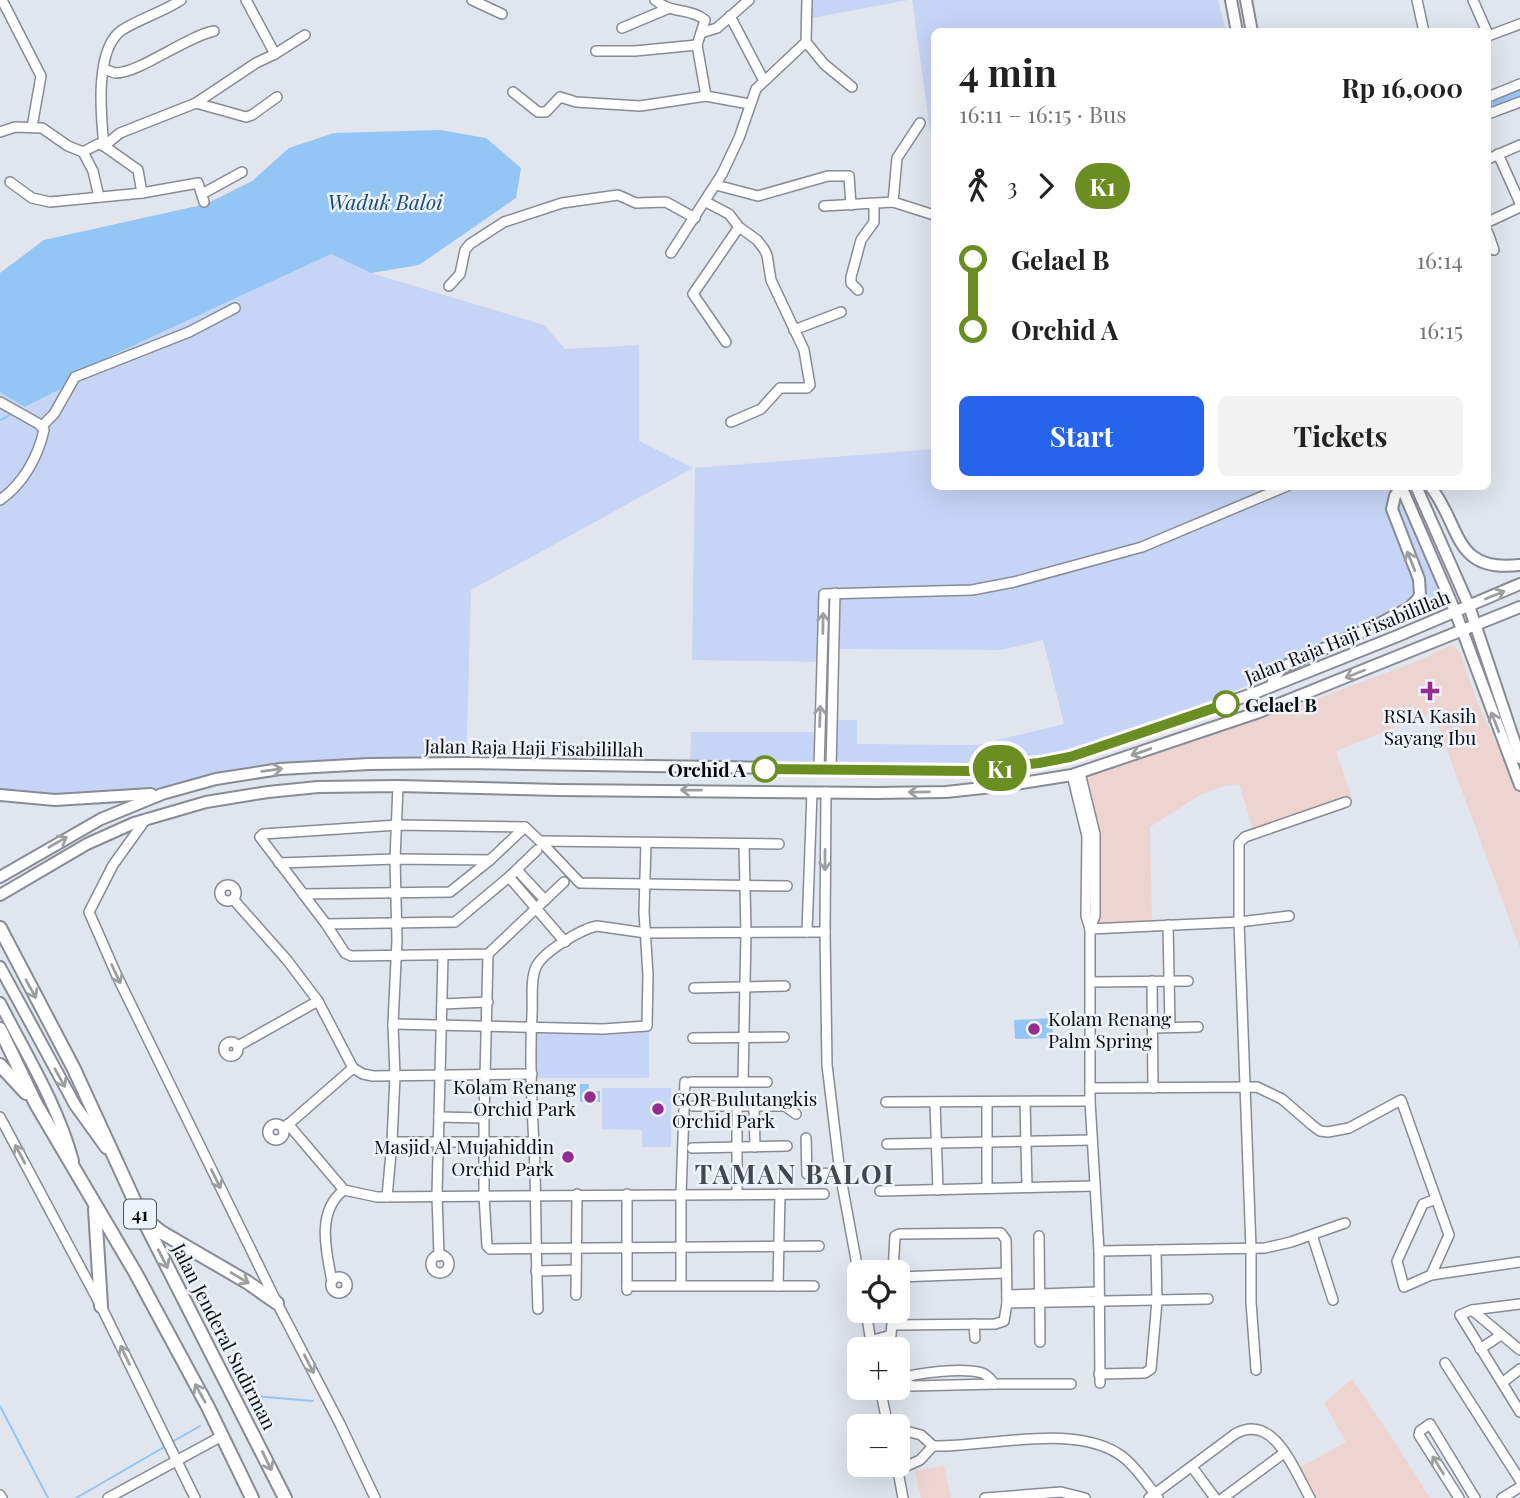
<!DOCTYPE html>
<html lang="en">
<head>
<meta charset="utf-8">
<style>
  :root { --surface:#fff; --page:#f2f2f2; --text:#222; --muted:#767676; --accent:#2563eb }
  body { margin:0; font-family:"Playfair Display",serif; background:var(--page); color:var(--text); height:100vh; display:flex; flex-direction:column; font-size:26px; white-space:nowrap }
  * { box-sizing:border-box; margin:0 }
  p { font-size:23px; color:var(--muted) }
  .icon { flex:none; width:38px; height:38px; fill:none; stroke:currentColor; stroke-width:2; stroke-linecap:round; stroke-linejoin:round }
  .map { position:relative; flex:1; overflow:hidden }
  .panel { position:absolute; left:931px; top:28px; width:560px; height:462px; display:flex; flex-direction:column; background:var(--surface); border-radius:10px; box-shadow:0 7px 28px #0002 }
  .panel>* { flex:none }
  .badge { padding:0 14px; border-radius:23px; font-size:24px; line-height:46px }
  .controls { position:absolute; left:847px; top:1260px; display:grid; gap:14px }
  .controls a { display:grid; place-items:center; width:63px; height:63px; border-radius:10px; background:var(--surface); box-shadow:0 7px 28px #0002; font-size:35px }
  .map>.badge { position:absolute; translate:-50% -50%; box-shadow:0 0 0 4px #fff }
  .legs { display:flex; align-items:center; gap:10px; height:77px; padding:0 28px; font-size:23px }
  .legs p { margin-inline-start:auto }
  .overview { display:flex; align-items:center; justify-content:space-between; height:119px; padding:0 28px }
  h1 { font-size:38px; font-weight:700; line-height:52px }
  .action { display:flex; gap:14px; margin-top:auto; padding:14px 28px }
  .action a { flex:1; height:80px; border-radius:10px; background:var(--accent); color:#fff; font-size:28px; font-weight:700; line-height:80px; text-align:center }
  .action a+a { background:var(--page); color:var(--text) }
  ul { padding:0 28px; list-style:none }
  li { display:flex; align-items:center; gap:24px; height:70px; font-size:26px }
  li i { display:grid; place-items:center; width:10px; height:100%; margin:0 9px; background:currentColor }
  li i::after { content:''; width:18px; height:18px; margin:-9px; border:5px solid; border-radius:50%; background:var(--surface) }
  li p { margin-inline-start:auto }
  li:first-child i { background:linear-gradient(#0000 50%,currentColor 0) }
  li:last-child i { background:linear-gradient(currentColor 50%,#0000 0) }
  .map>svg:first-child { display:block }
  .commercial { fill:#eed4d1 }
  .green { fill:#c6d4f5 }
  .water { fill:#93c5f5 }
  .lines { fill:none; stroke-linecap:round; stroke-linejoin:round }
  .stream { stroke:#93c5f5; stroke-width:2 }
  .canal { stroke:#93c5f5; stroke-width:7 }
  .minor-casing { stroke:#888b93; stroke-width:12 }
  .major-casing { stroke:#888b93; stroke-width:14 }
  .highway-casing { stroke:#888b93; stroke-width:16 }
  .minor { stroke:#fff; stroke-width:9 }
  .major { stroke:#fff; stroke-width:10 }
  .highway { stroke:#fff; stroke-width:12 }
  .oneway { stroke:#9d9e9f }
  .line-1-casing { stroke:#fff; stroke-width:16 }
  .line-1 { stroke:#6b8e23; stroke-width:10 }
  .poi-dot { fill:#952c90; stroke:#eef2fa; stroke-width:2.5 }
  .stop-1-dot { fill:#fff; stroke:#6b8e23; stroke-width:3.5 }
  .labels { text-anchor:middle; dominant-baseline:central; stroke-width:5; stroke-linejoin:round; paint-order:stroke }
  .shield { fill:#eef2fa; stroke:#4e5155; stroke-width:2 }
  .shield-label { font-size:18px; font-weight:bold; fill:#0a0c0e }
  .street-label { font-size:19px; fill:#0a0c0e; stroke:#eef2fa }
  .stop-label { font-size:19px; font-weight:bold; fill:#0a0c0e; stroke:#eef2fa; text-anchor:start }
  .poi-label { font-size:19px; fill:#0a0c0e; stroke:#eef2fa; text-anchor:start }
  .water-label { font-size:21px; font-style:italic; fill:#164c78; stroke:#eef2fa }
  .district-label { font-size:26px; font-weight:bold; letter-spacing:2px; fill:#44474d; stroke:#eef2fa }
</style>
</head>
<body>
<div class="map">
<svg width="1520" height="1498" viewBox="0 0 1520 1498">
  <rect width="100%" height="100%" fill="#e1e5ed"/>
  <g class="commercial">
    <polygon points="1451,645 1459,650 1478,704 1520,794 1520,948 1433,712 1336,751 1353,800 1254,832 1239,784 1224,786 1200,795 1150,827 1152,921 1086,926 1084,831 1073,774 1316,699 1423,659"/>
    <polygon points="1352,1379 1390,1435 1430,1498 1316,1498 1299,1468 1346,1442 1324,1403"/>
    <polygon points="944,1466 951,1498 921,1498 915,1471"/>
  </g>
  <g class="green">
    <polygon points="806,0 908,0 807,19"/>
    <polygon points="912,0 1218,0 1226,31 934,32 934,129 930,130"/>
    <path d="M331,254L371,273L544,325L565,349L639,345V441L693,468L471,590L466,769C386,767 306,771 226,781C193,785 160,796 127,802C83,809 43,804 0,794V392L26,407L65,387L113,355Z"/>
    <path d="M934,449V486L1401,487C1413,512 1453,579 1433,604C1427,611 1417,616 1411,621L1072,755L941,773L812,774L690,766L691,732H833L834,720H857V744L977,745L1064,724L1043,640L1001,650L832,649V662L692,660L695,468Z"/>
    <rect x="537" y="1027" width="112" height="51"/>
    <polygon points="602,1088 671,1088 671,1147 642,1147 642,1130 602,1129"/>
  </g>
  <g class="water">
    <polygon points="440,130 486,138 521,168 516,198 419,265 371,273 331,254 113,355 65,387 25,407 0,392 0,273 44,240 206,204 252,181 289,148 334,133"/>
    <polygon points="1052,1018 1053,1038 1015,1039 1014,1020"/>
    <polygon points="580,1084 589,1084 589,1091 600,1091 600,1102 580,1102"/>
  </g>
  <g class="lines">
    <g class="stream">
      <polyline points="0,420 10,415"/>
      <polyline points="243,1395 313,1401"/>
      <polyline points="0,1406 48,1498"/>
      <polyline points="170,1443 200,1426"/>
      <polyline points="76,1498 166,1446"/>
    </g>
    <polyline class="canal" points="1488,107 1520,94"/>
    <defs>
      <g id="minor">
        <polyline points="2,0 41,76 32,127"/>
        <polyline points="246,0 275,54"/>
        <polyline points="472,0 502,14"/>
        <path d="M655,0C671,14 691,8 705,20L697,45L706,96"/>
        <polyline points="1417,0 1424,32"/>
        <polyline points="1473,0 1487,32"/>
        <polyline points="730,16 764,81"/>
        <polyline points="622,28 667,9"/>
        <polyline points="701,33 717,28 749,0"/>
        <polyline points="1488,36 1520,24"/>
        <polyline points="806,42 824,64 852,87"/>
        <polyline points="596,51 635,51 697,45"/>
        <path d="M104,69C105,69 114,73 115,73C140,73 185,37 214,31"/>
        <polyline points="513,92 538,112 546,112 560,97 576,102 640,106 706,96 749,104"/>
        <polyline points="1488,97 1520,84"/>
        <polyline points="196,103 246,117 252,115 277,97"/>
        <polyline points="1488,114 1520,102"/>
        <polyline points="0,132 15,127 42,128 68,146 83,152 98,144 104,146 120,133 196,103 256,63 275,54 305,35"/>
        <polyline points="83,152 93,171 99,197"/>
        <polyline points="1498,154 1520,203"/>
        <polyline points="1488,159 1520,145"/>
        <polyline points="10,182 32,198 50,202 142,193 198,183 204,202"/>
        <polyline points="716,185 758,196 828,176 849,176 851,205"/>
        <path d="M142,193L138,170L104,146C101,117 94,49 122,30C141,18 163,12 181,0"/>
        <polyline points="202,194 242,172"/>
        <polyline points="706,202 729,214 739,227 757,240 764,249 767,255 771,280 804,350 810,385 807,388 780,388 761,409 731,422"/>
        <polyline points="893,202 934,215"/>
        <polyline points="824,206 893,202 897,158 920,123"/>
        <polyline points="1488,222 1520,207"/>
        <polyline points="1488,233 1494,250"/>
        <polyline points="671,253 722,174 739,138 756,89 806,42 807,0"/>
        <polyline points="449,286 460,274 465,250 470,244 504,222 562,203 618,195 636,203 666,202 695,218"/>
        <polyline points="858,290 851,283 851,277 861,240 874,222 874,204"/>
        <polyline points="794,330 841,312"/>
        <polyline points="726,342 693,294 739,227"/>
        <path d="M0,402L39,424L44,430C38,457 23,484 0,500"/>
        <polyline points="42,426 54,414 75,377 189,332 235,308"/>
        <polyline points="819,769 824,594 972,590 1014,582 1142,547 1287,486"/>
        <polyline points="831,769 835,593"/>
        <polyline points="1080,773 1095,834 1095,916 1090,929"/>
        <polyline points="1072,775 1087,836 1086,916 1090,929 1090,1101 1099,1251 1100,1383"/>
        <polyline points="826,792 825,932 827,1065 840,1173 859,1276"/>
        <polyline points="146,819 113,865 89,912 117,976 277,1303 340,1424 375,1498"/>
        <polyline points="540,841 779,844"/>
        <polyline points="279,863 395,859 490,860"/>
        <polyline points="517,870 545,900"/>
        <polyline points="509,877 565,942"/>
        <polyline points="564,882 488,954 351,956 345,953 326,924 260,837 263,834 398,825 525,827 544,845 580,883 787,886"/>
        <circle cx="228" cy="893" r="8"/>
        <polyline points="303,894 450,892 490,860 525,827"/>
        <polyline points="233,899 287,960 318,1001 353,1068 363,1074 373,1076 532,1074"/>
        <polyline points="326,924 455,922 509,877 537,850"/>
        <polyline points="1168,925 1170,1027"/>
        <polyline points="1090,929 1239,922 1289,916"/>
        <polyline points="807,932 812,792"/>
        <polyline points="488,954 484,1118 484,1195 487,1246 490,1249 819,1246"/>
        <polyline points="1152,981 1153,1088"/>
        <polyline points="1091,982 1188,981"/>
        <polyline points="694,988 785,986"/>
        <polyline points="442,1004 488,1002"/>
        <polyline points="393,1024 603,1029 647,1026 648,975 644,912 646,843"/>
        <polyline points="1152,1028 1198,1027"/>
        <polyline points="693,1038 784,1037"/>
        <circle cx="231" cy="1049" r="7"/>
        <polyline points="238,1046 318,1001"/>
        <polyline points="691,1082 767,1082"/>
        <polyline points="743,1082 746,933 744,844"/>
        <polyline points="1090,1088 1257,1087 1282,1099 1312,1125 1320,1131 1328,1132 1349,1128 1401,1100 1449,1235 1431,1275"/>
        <polyline points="886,1102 1090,1101"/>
        <polyline points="987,1102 987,1188"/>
        <polyline points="1025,1102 1027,1187"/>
        <polyline points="935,1103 938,1190"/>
        <polyline points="693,1106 785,1106 796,1114"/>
        <polyline points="737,1106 737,1194"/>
        <polyline points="754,1106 755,1147"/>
        <polyline points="0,1117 101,1306 195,1498"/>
        <polyline points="439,1117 484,1118"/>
        <polyline points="288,1124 344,1190 377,1197 824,1194"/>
        <circle cx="276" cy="1132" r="8"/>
        <polyline points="283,1129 353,1068"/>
        <polyline points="806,1138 807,1174 840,1173"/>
        <polyline points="392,1142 534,1142"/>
        <polyline points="887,1144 1092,1140"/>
        <polyline points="692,1148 787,1146"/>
        <polyline points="880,1191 1095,1186"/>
        <polyline points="627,1194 627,1290"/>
        <polyline points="387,1197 392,1142 395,1076 393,1024 397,940 395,859 398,786"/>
        <polyline points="1436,1199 1423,1204 1397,1261 1404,1287 1431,1275 1520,1262"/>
        <polyline points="1312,1235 1333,1300"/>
        <polyline points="1039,1236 1040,1342"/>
        <polyline points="1099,1251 1265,1248 1291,1242 1345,1223"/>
        <circle cx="440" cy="1264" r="9"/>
        <polyline points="439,1256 437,1195 443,956"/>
        <polyline points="536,1271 576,1270"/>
        <polyline points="893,1272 895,1236 899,1234 996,1233 1001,1233 1006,1240 1007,1303 1004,1321 995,1324 893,1325"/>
        <circle cx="339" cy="1285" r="8"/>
        <polyline points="898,1277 1006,1273"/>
        <path d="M332,1281C326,1251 316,1211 344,1190"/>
        <polyline points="681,1285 681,1194 685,1082"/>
        <polyline points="627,1286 814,1286"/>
        <polyline points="778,1286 780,1194"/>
        <polyline points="576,1295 577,1194"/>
        <polyline points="1007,1295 1099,1292"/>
        <polyline points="1007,1303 1208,1299"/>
        <polyline points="1520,1304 1472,1310 1460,1315 1520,1412"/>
        <path d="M538,1309C536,1262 536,1216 535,1170C533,1119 529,1067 532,1015C533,1001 530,980 536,967C543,952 581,929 597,926L646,933L825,932"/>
        <polyline points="1472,1310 1520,1350"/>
        <polyline points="866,1311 872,1349"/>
        <polyline points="974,1324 975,1338"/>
        <polyline points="870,1341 891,1335 893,1311"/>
        <polyline points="1480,1349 1501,1335"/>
        <polyline points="1445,1363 1520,1480"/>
        <polyline points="1256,1370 1251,1302 1251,1248 1239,922 1239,843 1245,837 1346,802"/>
        <polyline points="1099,1374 1145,1373 1151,1369 1157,1301 1156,1250"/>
        <path d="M898,1379C916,1373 963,1367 982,1373C988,1375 991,1380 995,1384H1071"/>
        <polyline points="900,1379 912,1386 995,1384"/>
        <polyline points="1502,1383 1520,1369"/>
        <polyline points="880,1388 888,1426"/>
        <path d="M898,1429L921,1435L933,1446C989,1447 1077,1422 1123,1457C1137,1468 1147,1484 1158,1498"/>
        <polyline points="897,1466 903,1498"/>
        <polyline points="1192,1467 1215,1498"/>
        <polyline points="898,1470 920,1460 933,1446"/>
        <polyline points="0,1495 2,1498"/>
        <polyline points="108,1498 222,1436"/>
        <polyline points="985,1498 1061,1492 1085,1498"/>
        <path d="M1149,1498L1235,1434C1274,1412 1294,1470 1310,1498"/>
        <polyline points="1223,1498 1284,1453"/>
        <polyline points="1459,1498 1419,1435 1420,1431 1430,1424 1475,1498"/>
        <polyline points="1502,1498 1520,1487"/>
      </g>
      <g id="major">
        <polyline points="1231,0 1237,32"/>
        <polyline points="1246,0 1252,32"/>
        <polyline points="1401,486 1455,611 1520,785"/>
        <polyline points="1416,486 1469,606 1520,758"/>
        <path d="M1430,486C1462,526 1452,573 1520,565"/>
        <polyline points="1272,686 1274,677 1283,667 1379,624 1409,608 1417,600 1420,595 1419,579 1392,509 1395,496 1401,487"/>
        <polyline points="0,795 55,800 151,794"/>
        <polyline points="0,877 101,819 162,794 216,779 280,769 369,764 467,763 968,771 1039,763 1070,757 1252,694 1395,637 1520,584"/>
        <polyline points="0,895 87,844 134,823 206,802 268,792 318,787 398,786 559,790 875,793 946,792 1010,785 1072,775 1259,712 1520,607"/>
        <polyline points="0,967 75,1105 106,1148"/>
        <path d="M0,1003C26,1054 58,1105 73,1161"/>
      </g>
      <g id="highway">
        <polyline points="0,928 74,1069 141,1215 285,1498"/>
        <polyline points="0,1029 36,1104 135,1272 208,1407 252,1498"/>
        <polyline points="0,1065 26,1093"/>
        <polyline points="95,1209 101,1306"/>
        <polyline points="146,1220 161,1232 247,1282 277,1303"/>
      </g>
    </defs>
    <use href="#minor" class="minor-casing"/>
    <use href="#major" class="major-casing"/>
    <use href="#highway" class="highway-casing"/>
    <use href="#minor" class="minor"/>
    <use href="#major" class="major"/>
    <use href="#highway" class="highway"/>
  </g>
  <defs><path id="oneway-shaft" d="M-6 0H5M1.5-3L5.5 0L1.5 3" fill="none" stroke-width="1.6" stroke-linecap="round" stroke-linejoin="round" transform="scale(1.75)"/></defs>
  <g class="oneway">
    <use href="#oneway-shaft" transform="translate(1411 561) rotate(-112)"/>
    <use href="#oneway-shaft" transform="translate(1495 595) rotate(-22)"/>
    <use href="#oneway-shaft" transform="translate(823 623) rotate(-89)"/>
    <use href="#oneway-shaft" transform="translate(1355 674) rotate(158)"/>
    <use href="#oneway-shaft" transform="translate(820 716) rotate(-88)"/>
    <use href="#oneway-shaft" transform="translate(1495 722) rotate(-111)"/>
    <use href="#oneway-shaft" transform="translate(1141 752) rotate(161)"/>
    <use href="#oneway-shaft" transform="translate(272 770) rotate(-7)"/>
    <use href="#oneway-shaft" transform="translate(691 790) rotate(-179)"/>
    <use href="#oneway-shaft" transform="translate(919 792) rotate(179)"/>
    <use href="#oneway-shaft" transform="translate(58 842) rotate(-30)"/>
    <use href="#oneway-shaft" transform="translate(825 860) rotate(90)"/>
    <use href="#oneway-shaft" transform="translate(116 974) rotate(65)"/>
    <use href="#oneway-shaft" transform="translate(31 989) rotate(61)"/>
    <use href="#oneway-shaft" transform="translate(60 1078) rotate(61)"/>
    <use href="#oneway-shaft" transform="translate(20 1154) rotate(-118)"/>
    <use href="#oneway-shaft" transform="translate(216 1179) rotate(64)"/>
    <use href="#oneway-shaft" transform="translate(163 1259) rotate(63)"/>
    <use href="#oneway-shaft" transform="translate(240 1278) rotate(31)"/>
    <use href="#oneway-shaft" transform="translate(125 1355) rotate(-116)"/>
    <use href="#oneway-shaft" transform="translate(309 1364) rotate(63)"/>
    <use href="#oneway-shaft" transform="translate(200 1393) rotate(-119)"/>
    <use href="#oneway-shaft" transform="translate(267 1461) rotate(64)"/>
    <use href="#oneway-shaft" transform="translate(1438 1465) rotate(-122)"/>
  </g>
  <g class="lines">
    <defs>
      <polyline id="line-1" points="765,769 968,771 1039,763 1070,757 1226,704"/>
    </defs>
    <use href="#line-1" class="line-1-casing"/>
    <use href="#line-1" class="line-1"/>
  </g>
  <g class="poi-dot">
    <path d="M1426.5 680.5h7v7h7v7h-7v7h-7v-7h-7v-7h7z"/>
    <circle cx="1034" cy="1029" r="7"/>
    <circle cx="590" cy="1097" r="7"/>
    <circle cx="658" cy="1109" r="7"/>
    <circle cx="568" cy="1157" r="7"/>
  </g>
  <g class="stop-1-dot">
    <circle cx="1226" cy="704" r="12"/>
    <circle cx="765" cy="769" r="12"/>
  </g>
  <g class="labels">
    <rect class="shield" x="124" y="1199.5" width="32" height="29" rx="5"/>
    <g class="shield-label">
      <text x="140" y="1214">41</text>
    </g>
    <g class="street-label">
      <text transform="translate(1347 636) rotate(-22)">Jalan Raja Haji Fisabilillah</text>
      <text transform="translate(534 747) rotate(1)">Jalan Raja Haji Fisabilillah</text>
      <text transform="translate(225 1336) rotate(63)">Jalan Jenderal Sudirman</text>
    </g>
    <g class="stop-label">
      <text x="1245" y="704">Gelael B</text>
      <text x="746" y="769" text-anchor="end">Orchid A</text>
    </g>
    <g class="poi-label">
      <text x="1430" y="715" text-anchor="middle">RSIA Kasih<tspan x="1430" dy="22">Sayang Ibu</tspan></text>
      <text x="1048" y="1018">Kolam Renang<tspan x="1048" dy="22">Palm Spring</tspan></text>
      <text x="576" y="1086" text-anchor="end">Kolam Renang<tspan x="576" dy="22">Orchid Park</tspan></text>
      <text x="672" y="1098">GOR Bulutangkis<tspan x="672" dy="22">Orchid Park</tspan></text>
      <text x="554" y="1146" text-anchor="end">Masjid Al Mujahiddin<tspan x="554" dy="22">Orchid Park</tspan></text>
    </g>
    <g class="water-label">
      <text x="385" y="201">Waduk Baloi</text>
    </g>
    <g class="district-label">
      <text x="795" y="1173">TAMAN BALOI</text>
    </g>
  </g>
</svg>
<div class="controls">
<a><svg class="icon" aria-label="locate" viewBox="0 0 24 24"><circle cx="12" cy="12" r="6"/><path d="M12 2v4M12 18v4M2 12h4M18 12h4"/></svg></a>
<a>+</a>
<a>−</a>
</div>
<b class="badge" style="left:1000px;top:768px;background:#6b8e23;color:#fff">K1</b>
<section class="panel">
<div class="overview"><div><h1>4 min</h1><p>16:11 – 16:15 · Bus</p></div><b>Rp 16,000</b></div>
<div class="legs"><svg class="icon" aria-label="walk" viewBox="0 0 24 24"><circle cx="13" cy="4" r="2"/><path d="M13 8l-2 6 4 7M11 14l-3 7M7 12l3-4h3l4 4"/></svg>3<svg class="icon" aria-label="forward" viewBox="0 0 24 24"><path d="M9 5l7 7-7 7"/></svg><b class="badge" style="background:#6b8e23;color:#fff">K1</b></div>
<ul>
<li><i style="color:#6b8e23"></i><b>Gelael B</b><p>16:14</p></li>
<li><i style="color:#6b8e23"></i><b>Orchid A</b><p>16:15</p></li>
</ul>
<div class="action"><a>Start</a><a>Tickets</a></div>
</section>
</div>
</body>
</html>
